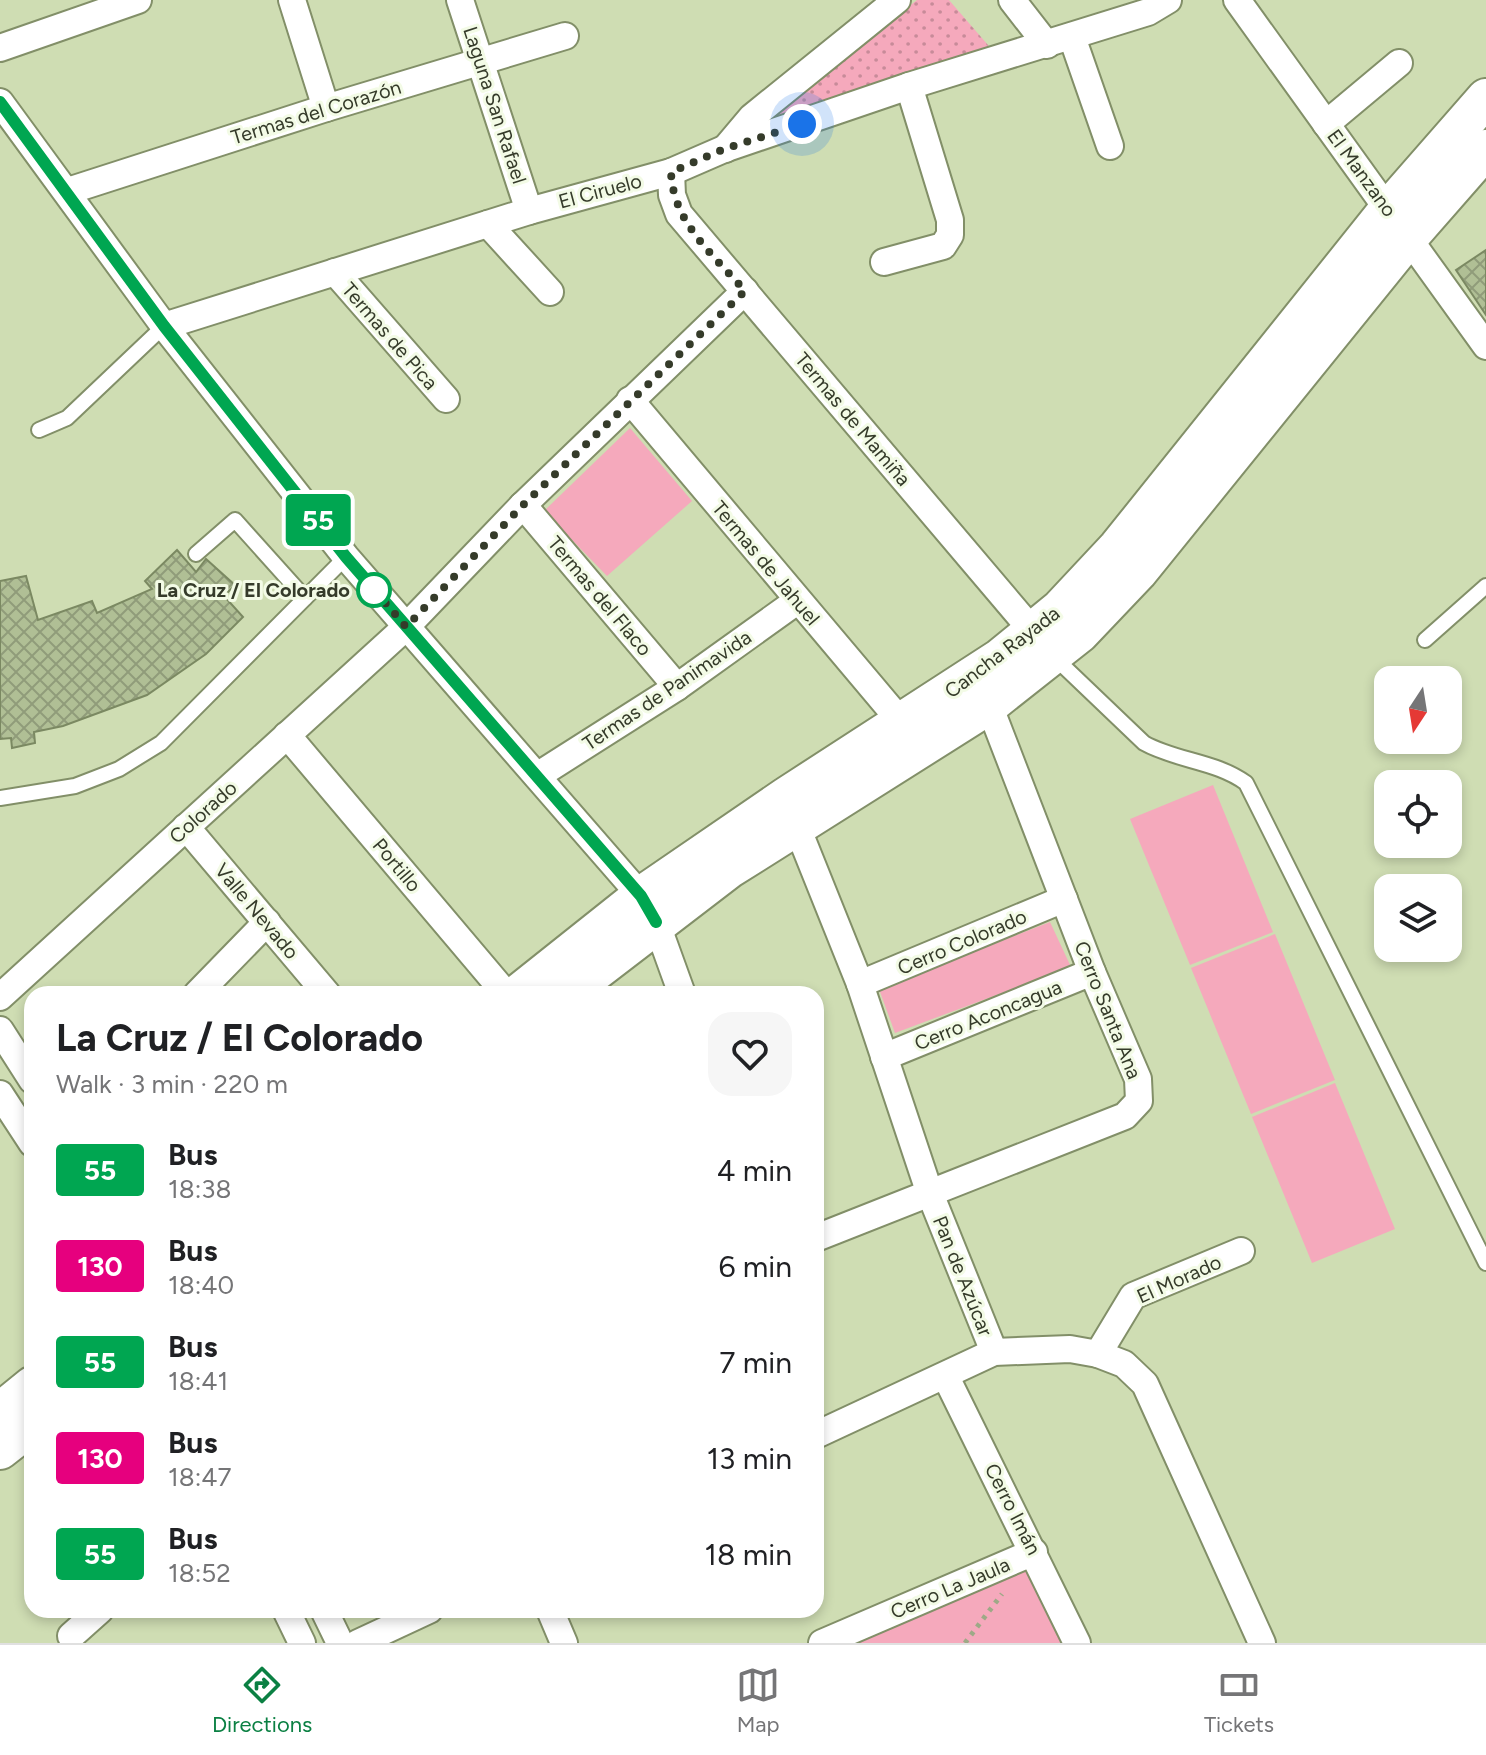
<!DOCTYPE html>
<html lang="en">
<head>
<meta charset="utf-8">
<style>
  :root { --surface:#fff; --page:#f6f6f6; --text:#202124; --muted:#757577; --line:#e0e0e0; --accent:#0b8043 }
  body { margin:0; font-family:Figtree,sans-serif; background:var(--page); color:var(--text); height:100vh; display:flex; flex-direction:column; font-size:30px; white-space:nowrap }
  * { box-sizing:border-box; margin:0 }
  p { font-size:26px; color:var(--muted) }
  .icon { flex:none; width:44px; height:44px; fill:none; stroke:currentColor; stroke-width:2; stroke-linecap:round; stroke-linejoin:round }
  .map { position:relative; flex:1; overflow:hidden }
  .side { position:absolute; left:24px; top:986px; width:800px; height:632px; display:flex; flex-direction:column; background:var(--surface); border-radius:24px; box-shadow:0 4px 12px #0003 }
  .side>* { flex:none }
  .badge { padding:0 16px; border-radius:6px; font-size:28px; line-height:52px }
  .needle { width:52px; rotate:192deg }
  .buttons { position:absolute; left:1374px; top:666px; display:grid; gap:16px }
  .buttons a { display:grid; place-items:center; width:88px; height:88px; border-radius:16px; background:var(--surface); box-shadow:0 4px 12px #0003; font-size:40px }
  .you { position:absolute; width:40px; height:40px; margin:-20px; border:6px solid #fff; border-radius:50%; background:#1a73e8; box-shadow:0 0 0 12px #1a73e833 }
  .map>.badge { position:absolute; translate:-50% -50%; box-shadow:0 0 0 4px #fff }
  .round { display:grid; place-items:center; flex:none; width:84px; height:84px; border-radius:24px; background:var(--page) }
  .head { display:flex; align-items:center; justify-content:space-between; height:136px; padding:0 32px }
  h1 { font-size:38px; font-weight:700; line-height:60px }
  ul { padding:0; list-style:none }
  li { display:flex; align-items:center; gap:24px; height:96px; padding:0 32px }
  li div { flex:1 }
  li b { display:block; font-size:30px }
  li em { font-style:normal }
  li .badge { min-width:88px; font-weight:700; text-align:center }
  .tab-bar { display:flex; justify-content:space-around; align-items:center; height:112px; border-top:2px solid var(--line); background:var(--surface); font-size:22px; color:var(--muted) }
  .tab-bar a { display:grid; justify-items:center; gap:4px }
  .tab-bar .on { color:var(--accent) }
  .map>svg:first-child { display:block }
  .grass { fill:url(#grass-dots) }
  .park { fill:#f5a9bc }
  .building { fill:url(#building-cross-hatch); stroke:#7b8962; stroke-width:2 }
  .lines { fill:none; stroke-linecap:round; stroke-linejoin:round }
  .lane-casing { stroke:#828f68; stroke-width:18 }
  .street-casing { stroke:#828f68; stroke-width:30 }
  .secondary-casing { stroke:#828f68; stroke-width:42 }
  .path { stroke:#9ea987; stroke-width:5; stroke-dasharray:4 6; stroke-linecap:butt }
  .lane { stroke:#fff; stroke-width:14 }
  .street { stroke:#fff; stroke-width:26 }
  .secondary { stroke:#fff; stroke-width:38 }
  .line-casing { stroke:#fff; stroke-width:18 }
  .line { stroke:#00a651; stroke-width:12 }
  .walk { stroke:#353b2a; stroke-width:8; stroke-dasharray:0 14.4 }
  .stop-dot { fill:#fff; stroke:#00a651; stroke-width:4 }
  .labels { text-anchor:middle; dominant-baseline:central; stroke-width:6; stroke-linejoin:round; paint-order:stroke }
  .street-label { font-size:20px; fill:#353b2a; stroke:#f3fbe6 }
  .stop-label { font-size:20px; font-weight:bold; fill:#353b2a; stroke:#f3fbe6; text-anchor:end }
</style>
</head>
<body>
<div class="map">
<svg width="1486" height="1643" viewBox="0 0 1486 1643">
  <defs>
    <pattern id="grass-dots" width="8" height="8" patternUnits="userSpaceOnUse" patternTransform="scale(2)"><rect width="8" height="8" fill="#f5a9bc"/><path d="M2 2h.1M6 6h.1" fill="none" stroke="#c78b99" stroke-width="1.8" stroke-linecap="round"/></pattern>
    <pattern id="building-cross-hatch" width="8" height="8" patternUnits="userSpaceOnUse" patternTransform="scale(2)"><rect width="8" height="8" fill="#b0bf95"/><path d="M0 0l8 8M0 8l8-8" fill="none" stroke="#909c7a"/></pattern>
  </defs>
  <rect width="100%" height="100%" fill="#cfddb3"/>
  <polygon class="grass" points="917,0 949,0 994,52 783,125 774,115"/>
  <g class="park">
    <polygon points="630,428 692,501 607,576 544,511"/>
    <polygon points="1213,785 1273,932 1190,965 1130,819"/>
    <polygon points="1050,922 1071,967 895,1033 879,989"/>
    <polygon points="1275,934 1335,1080 1251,1114 1191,968"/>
    <polygon points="1335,1083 1395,1229 1312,1263 1252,1117"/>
    <polygon points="1029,1566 1064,1643 851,1643"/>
  </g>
  <g class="building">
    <polygon points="1486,250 1486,315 1456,270"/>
    <polygon points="177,550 196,572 206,559 235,585 224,596 243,617 206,654 147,695 63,726 34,732 35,743 12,748 11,738 0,739 0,581 26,576 38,620 92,601 97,613 152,589 145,581"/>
  </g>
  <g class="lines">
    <defs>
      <g id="lane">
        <polyline points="39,430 67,418 164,326"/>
        <polyline points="196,554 235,520 305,598"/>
        <polyline points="1425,640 1486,586"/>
        <path d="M1054,657L1144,743C1176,761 1216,761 1246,783L1486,1263"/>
        <polyline points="0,798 75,786 119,769 161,743 346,557"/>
      </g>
      <g id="street">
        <polyline points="292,0 326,108"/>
        <polyline points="460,0 529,211"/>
        <polyline points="1012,0 1047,45"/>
        <polyline points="1237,0 1486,346"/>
        <polyline points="1072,37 1110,146"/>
        <polyline points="0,48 138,0"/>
        <polyline points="0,102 164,326 346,557 641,896 656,922 682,994"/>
        <polyline points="1326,124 1399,63"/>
        <polyline points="725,149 752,117 897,0"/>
        <polyline points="671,172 672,195 679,214 1042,642"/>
        <polyline points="68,191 326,108 565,36"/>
        <polyline points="488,224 550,292"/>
        <polyline points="884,262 943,246 950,235 950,220 909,86"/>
        <polyline points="335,272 446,399"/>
        <polyline points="164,326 529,211 671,172 724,149 909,86 1148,12 1168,0"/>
        <polyline points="630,400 903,724"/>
        <polyline points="523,505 677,687"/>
        <polyline points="287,735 506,994"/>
        <polyline points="537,776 677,687 797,601"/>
        <polyline points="186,827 327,994"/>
        <polyline points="797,827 860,984 929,1191 994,1352"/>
        <polyline points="860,984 1064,899"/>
        <polyline points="197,994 267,922"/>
        <polyline points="0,997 406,627 523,505 745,291"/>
        <polyline points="0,1030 32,1080"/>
        <polyline points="884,1057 1092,972"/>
        <polyline points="0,1094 32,1143"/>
        <polyline points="816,1238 1125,1116 1139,1101 1138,1079 1092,972 989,705"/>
        <polyline points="1098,1354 1133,1296 1241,1251"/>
        <polyline points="946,1377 1077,1643"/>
        <polyline points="816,1435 994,1352 1070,1349 1098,1354 1124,1364 1145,1384 1262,1643"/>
        <polyline points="286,1610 302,1643"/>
        <polyline points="324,1610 340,1643"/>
        <polyline points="550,1610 564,1643"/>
        <polyline points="71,1636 100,1610"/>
        <polyline points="358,1643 429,1610"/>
        <polyline points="822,1643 1034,1552"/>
      </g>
      <g id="secondary">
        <polyline points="518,994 641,896 787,796 1000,658 1060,609 1118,547 1388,210 1486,98"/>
        <polyline points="566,994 729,869 989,705 1080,633 1138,572 1409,237 1486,149"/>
        <polyline points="0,1412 32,1386"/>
        <polyline points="0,1450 32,1425"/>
      </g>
    </defs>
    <use href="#lane" class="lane-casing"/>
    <use href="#street" class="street-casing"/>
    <use href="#secondary" class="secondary-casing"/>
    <polyline class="path" points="965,1643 1002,1594"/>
    <use href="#lane" class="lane"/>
    <use href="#street" class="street"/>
    <use href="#secondary" class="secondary"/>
  </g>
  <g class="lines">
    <defs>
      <polyline id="line" points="0,102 164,326 346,557 641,896 656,922"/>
    </defs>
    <use href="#line" class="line-casing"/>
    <use href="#line" class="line"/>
    <path class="walk" d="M374,590L366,580L406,627L523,505L745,291C713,254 673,223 671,172L724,149L802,124"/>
  </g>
  <circle class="stop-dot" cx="374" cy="590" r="16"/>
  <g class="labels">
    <g class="street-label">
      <text transform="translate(495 105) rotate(72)">Laguna San Rafael</text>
      <text transform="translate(316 112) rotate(-17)">Termas del Corazón</text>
      <text transform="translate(1362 173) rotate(54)">El Manzano</text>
      <text transform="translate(600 191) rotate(-15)">El Ciruelo</text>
      <text transform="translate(390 336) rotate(49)">Termas de Pica</text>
      <text transform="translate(853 419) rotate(50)">Termas de Mamiña</text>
      <text transform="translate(766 563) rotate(50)">Termas de Jahuel</text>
      <text transform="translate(600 596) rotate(50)">Termas del Flaco</text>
      <text transform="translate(1002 652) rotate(-37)">Cancha Rayada</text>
      <text transform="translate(667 690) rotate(-34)">Termas de Panimavida</text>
      <text transform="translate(203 812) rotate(-42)">Colorado</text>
      <text transform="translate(397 865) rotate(50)">Portillo</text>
      <text transform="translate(257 911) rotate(50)">Valle Nevado</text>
      <text transform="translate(962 942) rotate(-23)">Cerro Colorado</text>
      <text transform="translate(1108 1010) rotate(68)">Cerro Santa Ana</text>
      <text transform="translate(988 1015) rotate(-22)">Cerro Aconcagua</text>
      <text transform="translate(963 1276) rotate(68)">Pan de Azúcar</text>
      <text transform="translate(1179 1279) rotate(-24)">El Morado</text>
      <text transform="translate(1013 1509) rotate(63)">Cerro Imán</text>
      <text transform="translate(950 1588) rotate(-23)">Cerro La Jaula</text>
    </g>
    <g class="stop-label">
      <text x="350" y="590">La Cruz / El Colorado</text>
    </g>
  </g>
</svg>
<div class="buttons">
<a><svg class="needle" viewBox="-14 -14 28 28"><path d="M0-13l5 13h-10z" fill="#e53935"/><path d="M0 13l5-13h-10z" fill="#757577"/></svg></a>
<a><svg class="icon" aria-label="locate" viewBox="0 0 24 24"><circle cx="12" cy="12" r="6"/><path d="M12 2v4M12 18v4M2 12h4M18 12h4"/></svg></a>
<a><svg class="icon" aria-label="layers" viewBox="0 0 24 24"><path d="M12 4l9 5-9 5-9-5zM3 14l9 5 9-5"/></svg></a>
</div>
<div class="you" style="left:802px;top:124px"></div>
<b class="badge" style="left:318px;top:520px;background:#00a651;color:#fff">55</b>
<section class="side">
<div class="head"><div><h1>La Cruz / El Colorado</h1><p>Walk · 3 min · 220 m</p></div><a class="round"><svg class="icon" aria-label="heart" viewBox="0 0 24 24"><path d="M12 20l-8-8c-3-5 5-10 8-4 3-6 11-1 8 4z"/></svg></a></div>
<ul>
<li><span class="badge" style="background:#00a651;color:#fff">55</span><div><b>Bus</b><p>18:38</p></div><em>4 min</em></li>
<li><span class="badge" style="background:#e6007e;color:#fff">130</span><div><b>Bus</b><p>18:40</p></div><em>6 min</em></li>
<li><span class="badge" style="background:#00a651;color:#fff">55</span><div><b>Bus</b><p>18:41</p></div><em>7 min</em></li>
<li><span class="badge" style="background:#e6007e;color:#fff">130</span><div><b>Bus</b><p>18:47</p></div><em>13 min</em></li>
<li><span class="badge" style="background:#00a651;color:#fff">55</span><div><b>Bus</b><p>18:52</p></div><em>18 min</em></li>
</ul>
</section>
</div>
<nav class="tab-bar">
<a class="on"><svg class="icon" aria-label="directions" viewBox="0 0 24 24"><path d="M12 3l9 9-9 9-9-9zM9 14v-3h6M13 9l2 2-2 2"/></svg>Directions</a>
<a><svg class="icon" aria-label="map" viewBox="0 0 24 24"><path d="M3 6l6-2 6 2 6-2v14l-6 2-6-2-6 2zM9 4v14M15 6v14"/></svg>Map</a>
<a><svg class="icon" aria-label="tickets" viewBox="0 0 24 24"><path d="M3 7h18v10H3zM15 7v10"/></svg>Tickets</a>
</nav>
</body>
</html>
